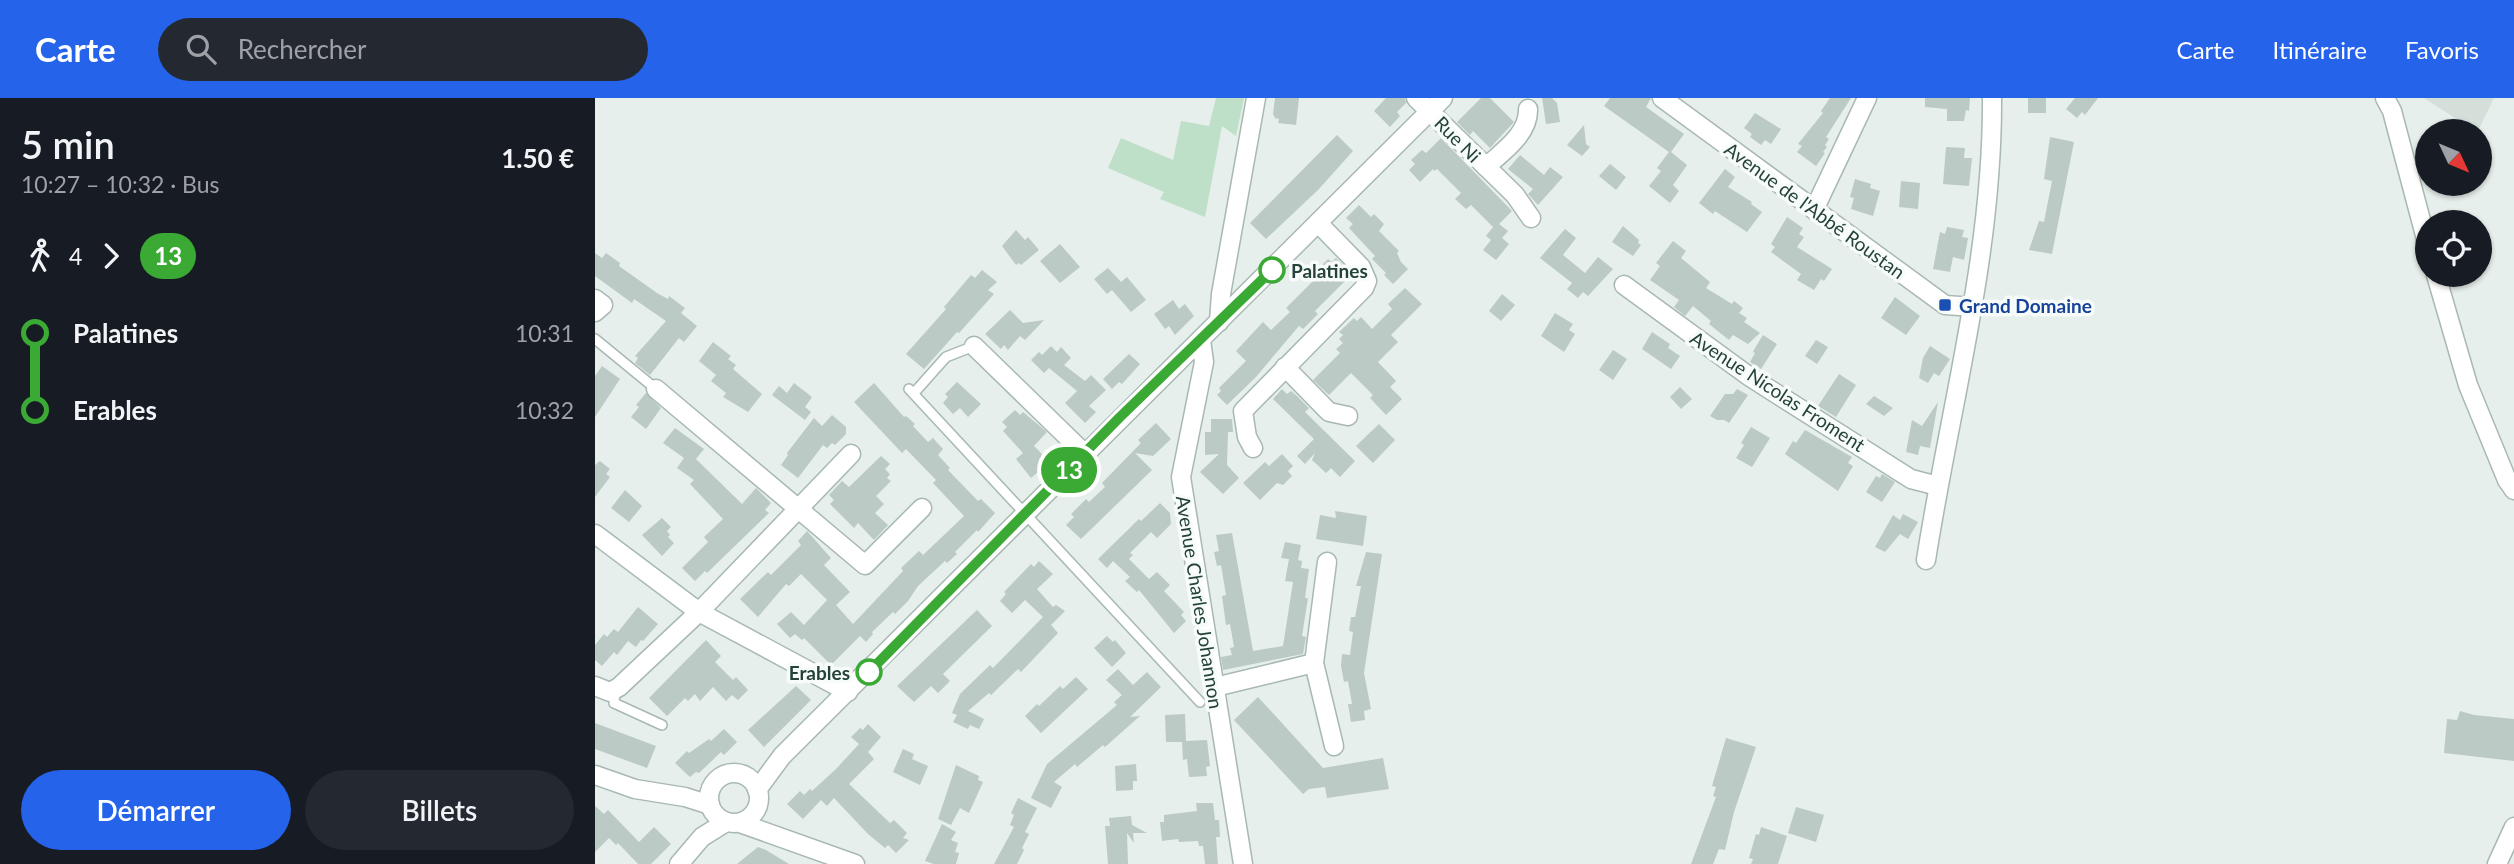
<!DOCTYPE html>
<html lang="fr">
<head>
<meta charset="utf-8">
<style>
  :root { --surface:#171b24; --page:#242831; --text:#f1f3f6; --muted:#9ea1a6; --accent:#2563eb }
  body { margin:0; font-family:Lato,sans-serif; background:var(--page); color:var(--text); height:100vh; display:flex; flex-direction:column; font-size:26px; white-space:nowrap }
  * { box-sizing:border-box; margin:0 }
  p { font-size:23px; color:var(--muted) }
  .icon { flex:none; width:38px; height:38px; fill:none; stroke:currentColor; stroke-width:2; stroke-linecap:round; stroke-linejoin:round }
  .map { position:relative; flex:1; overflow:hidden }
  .side { display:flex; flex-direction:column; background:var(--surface); width:595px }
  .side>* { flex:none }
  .badge { padding:0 14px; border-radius:23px; font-size:24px; line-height:46px }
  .needle { width:46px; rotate:134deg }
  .fabs { position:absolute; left:1820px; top:21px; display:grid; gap:14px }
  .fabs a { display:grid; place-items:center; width:77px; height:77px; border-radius:50%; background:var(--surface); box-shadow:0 2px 5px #0004; font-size:35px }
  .map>.badge { position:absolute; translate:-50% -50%; box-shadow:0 0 0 4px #fff }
  .legs { display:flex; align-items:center; gap:10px; height:77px; padding:0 21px; font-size:23px }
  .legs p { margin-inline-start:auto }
  .summary { display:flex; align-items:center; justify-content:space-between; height:119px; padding:0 21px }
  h1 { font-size:38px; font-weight:600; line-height:52px }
  .cta { display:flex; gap:14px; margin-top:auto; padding:14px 21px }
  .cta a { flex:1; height:80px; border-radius:42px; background:var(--accent); color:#fff; font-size:28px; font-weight:600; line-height:80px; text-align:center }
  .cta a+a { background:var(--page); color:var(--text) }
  ul { padding:0 21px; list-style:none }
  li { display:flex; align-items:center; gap:24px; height:77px; font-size:26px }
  li i { display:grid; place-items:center; width:10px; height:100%; margin:0 9px; background:currentColor }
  li i::after { content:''; width:18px; height:18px; margin:-9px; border:5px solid; border-radius:50%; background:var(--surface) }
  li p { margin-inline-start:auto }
  li:first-child i { background:linear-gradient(#0000 50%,currentColor 0) }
  li:last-child i { background:linear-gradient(currentColor 50%,#0000 0) }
  header { display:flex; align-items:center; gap:42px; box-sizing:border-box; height:98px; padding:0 35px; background:var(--accent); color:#fff }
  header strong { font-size:33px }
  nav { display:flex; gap:38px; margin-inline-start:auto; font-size:24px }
  .search { width:490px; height:63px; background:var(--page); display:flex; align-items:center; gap:18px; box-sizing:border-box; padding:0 24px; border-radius:38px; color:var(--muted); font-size:26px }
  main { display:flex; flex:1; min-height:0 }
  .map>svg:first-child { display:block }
  .built { fill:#d4dfda }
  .green { fill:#bfe0c8 }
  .building { fill:#bbcac4 }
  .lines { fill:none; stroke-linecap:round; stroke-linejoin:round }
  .service-casing { stroke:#a8b8b2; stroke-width:12 }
  .minor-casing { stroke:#a8b8b2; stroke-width:21 }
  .service { stroke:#fff; stroke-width:9 }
  .minor { stroke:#fff; stroke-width:18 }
  .line-1-casing { stroke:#fff; stroke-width:16 }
  .line-1 { stroke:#3aaa35; stroke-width:10 }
  .stop-1-dot { fill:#fff; stroke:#3aaa35; stroke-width:3.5 }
  .transit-dot { fill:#1a4fb4; stroke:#f7fbf9; stroke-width:2.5 }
  .labels { text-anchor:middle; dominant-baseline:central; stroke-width:7; stroke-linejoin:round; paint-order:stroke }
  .street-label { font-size:19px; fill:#24423a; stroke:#f7fbf9 }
  .stop-label { font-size:19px; font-weight:bold; fill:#24423a; stroke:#f7fbf9; text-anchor:start }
  .transit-label { font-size:19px; font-weight:bold; fill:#164399; stroke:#f7fbf9; text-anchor:start }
</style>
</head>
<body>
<header>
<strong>Carte</strong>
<div class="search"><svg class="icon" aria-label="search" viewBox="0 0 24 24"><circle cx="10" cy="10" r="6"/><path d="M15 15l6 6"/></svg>Rechercher</div>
<nav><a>Carte</a><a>Itinéraire</a><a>Favoris</a></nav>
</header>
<main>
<section class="side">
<div class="summary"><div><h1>5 min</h1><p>10:27 – 10:32 · Bus</p></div><b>1.50 €</b></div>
<div class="legs"><svg class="icon" aria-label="walk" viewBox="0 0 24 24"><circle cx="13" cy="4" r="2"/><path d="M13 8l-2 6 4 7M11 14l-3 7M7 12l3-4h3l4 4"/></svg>4<svg class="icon" aria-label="forward" viewBox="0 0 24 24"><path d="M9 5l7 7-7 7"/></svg><b class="badge" style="background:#3aaa35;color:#fff">13</b></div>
<ul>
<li><i style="color:#3aaa35"></i><b>Palatines</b><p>10:31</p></li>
<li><i style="color:#3aaa35"></i><b>Erables</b><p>10:32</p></li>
</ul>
<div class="cta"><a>Démarrer</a><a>Billets</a></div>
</section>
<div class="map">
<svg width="1919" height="766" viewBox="0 0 1919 766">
  <rect width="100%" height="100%" fill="#e6efeb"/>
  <polygon class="built" points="1829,0 1899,0 1883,33 1880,33"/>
  <polygon class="green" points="621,0 649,0 641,38 627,28 610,119 565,101 569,94 513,70 526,40 578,62 586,23 614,28"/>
  <g class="building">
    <polygon points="680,0 704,0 701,27 683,25 684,21 680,20 678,16"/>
    <polygon points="791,0 810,0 811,5 802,14 805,18 795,29 779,13"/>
    <polygon points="886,0 895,0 919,24 895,50 878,33 875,37 862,24"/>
    <polygon points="947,0 957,0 962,5 965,24 951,26"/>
    <polygon points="1015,0 1056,0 1051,9 1089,36 1076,54 1092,67 1078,87 1084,93 1075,105 1054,88 1066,73 1062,70 1074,54 1009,8"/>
    <polygon points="1235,0 1256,0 1231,39 1234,41 1230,47 1232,49 1228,54 1230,55 1221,68 1202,54 1207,48 1203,46 1228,15 1226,13"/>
    <polygon points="1330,0 1375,0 1374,13 1371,12 1369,23 1352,23 1352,11 1330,9"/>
    <rect x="1433" y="0" width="18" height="15"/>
    <polygon points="1480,0 1503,0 1490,17 1487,14 1482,20 1471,11"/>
    <polygon points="1160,15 1186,31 1176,46 1170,42 1166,47 1155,39 1157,36 1149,30"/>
    <polygon points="989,27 991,46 995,49 987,58 972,47"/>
    <polygon points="742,37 758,53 723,92 671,141 655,125"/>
    <polygon points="1455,39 1479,44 1457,156 1434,152 1444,123 1449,124 1457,83 1449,81"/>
    <polygon points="846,40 917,113 904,126 913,133 907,140 914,146 901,162 888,152 896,142 891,138 898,129 876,107 871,111 860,101 866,95 842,71 839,73 838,71 825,84 814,72 820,66 816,62 827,52 831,55"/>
    <polygon points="1351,49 1370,50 1369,60 1377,60 1374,88 1348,86"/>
    <polygon points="925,57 949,77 955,69 968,79 943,107 933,96 938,91 913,71"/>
    <polygon points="1015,66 1031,79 1021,92 1004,78"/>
    <polygon points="1130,71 1140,79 1133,89 1157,104 1156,106 1167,114 1152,134 1120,113 1118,116 1104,105"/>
    <polygon points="1260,81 1276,86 1275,90 1285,93 1278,118 1256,111 1259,100 1255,99"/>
    <polygon points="1306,83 1325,85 1323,111 1304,109"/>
    <polygon points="764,107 776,119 779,116 789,126 784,133 804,153 802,155 806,164 813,171 798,186 789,177 791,175 777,161 780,158 754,130 758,126 751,120"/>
    <polygon points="1192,119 1208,130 1204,136 1209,139 1202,149 1237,171 1229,183 1226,181 1219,192 1202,182 1206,176 1176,154 1180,149 1176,146"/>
    <polygon points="1028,128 1044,142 1043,145 1046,147 1038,158 1017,144"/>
    <polygon points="1352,129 1369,132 1367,139 1373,140 1369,162 1358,159 1355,174 1338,171 1345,134 1350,136"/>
    <polygon points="970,131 981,140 968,157 990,175 1003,159 1018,171 993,198 988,194 983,200 972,191 977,185 945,160"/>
    <polygon points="421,132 430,142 433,139 444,152 426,167 424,165 421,167 407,148"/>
    <polygon points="1078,143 1091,153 1086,160 1115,184 1111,190 1137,206 1139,203 1148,210 1144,215 1152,220 1149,224 1165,235 1153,246 1138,237 1134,242 1114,226 1116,223 1098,208 1090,218 1079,209 1084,202 1055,182 1065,168 1061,165"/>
    <polygon points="465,146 485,169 465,185 445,163"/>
    <polygon points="0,155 7,160 11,155 25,165 24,168 62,195 73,201 74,198 90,210 86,215 102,228 89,244 84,240 55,277 40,265 43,260 40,258 71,223 39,201 37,205 0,178"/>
    <polygon points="741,160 753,172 747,178 751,182 720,213 723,216 708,231 704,228 660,280 632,307 622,297 626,293 624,290 651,263 641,253 668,224 676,232 695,214 691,210 720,181 716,178 733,161 737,164"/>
    <polygon points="513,170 526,184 532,179 551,202 536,214 517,192 512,196 499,181"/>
    <polygon points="387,172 402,184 393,192 399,196 364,235 362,234 329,271 311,256 351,211 349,209 376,177 380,180"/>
    <polygon points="810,190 827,206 796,237 803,244 783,264 801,283 795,289 807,301 791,317 775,300 778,297 756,275 734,297 718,282 745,255 741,251 748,245 744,241 748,237 744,234 759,220 762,223 766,219 777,231 797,211 793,206"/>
    <polygon points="907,196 920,207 906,223 894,213"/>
    <polygon points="1300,199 1325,218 1311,237 1286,220"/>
    <polygon points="578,202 584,211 590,206 599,218 580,237 574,228 570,231 559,216"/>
    <polygon points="415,212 428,225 449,222 430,242 425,238 413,252 409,247 406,251 390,236"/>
    <polygon points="960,215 978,226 974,232 980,236 969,254 946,238"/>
    <polygon points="1057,234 1075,246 1073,250 1085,258 1076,271 1047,251"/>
    <polygon points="1168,237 1182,246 1166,271 1155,264 1160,255 1158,254 1160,250"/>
    <polygon points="1221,242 1233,249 1222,266 1210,258"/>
    <polygon points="118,244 136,258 133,261 141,267 138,271 167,296 153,314 128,299 131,295 116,283 121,277 104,263"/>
    <polygon points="456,248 462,254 466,249 476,260 469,267 490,283 496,277 511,292 494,308 501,314 490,325 470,305 482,293 454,270 449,275 436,262 444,254 447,257"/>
    <polygon points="1335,248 1355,261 1344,278 1339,275 1333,285 1324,280 1328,260"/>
    <polygon points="1018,252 1032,261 1018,282 1004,272"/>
    <polygon points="534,256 545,266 527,286 524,284 517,291 508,281"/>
    <polygon points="7,268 25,281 0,319 0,278"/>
    <polygon points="1244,276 1261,287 1241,319 1223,308"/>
    <polygon points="362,284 386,306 373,319 365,310 358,316 348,305 353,299 350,296"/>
    <polygon points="199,285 217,299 210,309 216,314 210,322 177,297 184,288 192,295"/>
    <polygon points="279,285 309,319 311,318 320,326 318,328 333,344 338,340 348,351 343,357 355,370 353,372 383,403 386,401 400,415 383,434 382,432 360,454 362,456 352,465 350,463 323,488 313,503 300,516 298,514 277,534 278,536 271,544 265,538 236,567 209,540 207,542 200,536 195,540 182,526 196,514 209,527 232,502 206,476 194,488 191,486 163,519 145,501 173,474 176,477 206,447 203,443 212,433 236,460 229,467 255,494 241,507 258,526 308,473 306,470 324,453 328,457 369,418 338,385 341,382 311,351 307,355 259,304"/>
    <polygon points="1085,289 1097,301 1086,311 1075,299"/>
    <polygon points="687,291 692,296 696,293 702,298 714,310 710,314 760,363 745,379 736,370 731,375 717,362 720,355 710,366 702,358 719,341 678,301"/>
    <polygon points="1142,291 1153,297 1134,325 1129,322 1122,322 1115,318 1130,296 1138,296"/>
    <polygon points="51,295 66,310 51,331 36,319 44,309 41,307"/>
    <polygon points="1279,298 1298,310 1289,318 1271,306"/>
    <polygon points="1343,304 1335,350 1325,348 1323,357 1311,354 1317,322 1327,328"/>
    <polygon points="420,312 425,317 428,314 452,334 439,348 455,364 436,380 421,361 428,355 408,333 412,329 407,324"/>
    <polygon points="237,317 251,329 251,336 240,347 237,345 232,350 228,347 203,380 186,367 193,357 192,355 219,320 227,328"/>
    <polygon points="616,321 637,321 638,334 633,334 632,367 644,380 628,396 605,374 624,356 610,357 610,334 616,334"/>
    <polygon points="561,325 576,341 558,358 540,355 557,372 486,441 471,427 479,419 476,416 491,401 494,404 510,389 507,385 546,345 543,342"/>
    <polygon points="784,326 800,342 778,365 761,348"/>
    <polygon points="1156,329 1175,340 1157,369 1141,360 1149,347 1146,345"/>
    <polygon points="80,330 109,351 101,361 147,406 161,390 176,405 170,412 174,415 112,475 110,473 100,483 87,470 113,444 109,439 128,421 95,386 99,382 82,370 89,360 68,345"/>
    <polygon points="1210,332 1257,359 1253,365 1258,368 1243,393 1190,356 1198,343 1201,345"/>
    <polygon points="687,356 698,368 693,373 697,378 688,387 682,385 665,402 648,385 670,364 674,368"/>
    <polygon points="286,358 295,366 290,371 295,376 292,380 296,383 281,398 289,406 280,415 293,427 279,442 263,425 259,430 235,406 239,402 234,397 247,383 254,389"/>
    <polygon points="5,363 15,371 11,376 15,379 0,399 0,367"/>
    <polygon points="1287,376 1300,384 1287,404 1271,394 1281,378 1285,380"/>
    <polygon points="30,392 47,408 34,424 16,410"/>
    <polygon points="565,405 575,415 576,426 562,440 556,434 535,455 538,457 534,461 554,481 562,474 575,487 569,493 589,514 586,517 591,523 579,535 544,492 542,494 530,483 535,479 518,463 512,470 503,461 544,421 546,423"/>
    <polygon points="740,413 772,418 768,448 721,441 725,417 741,420"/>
    <polygon points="1308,416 1323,424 1313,441 1305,436 1290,454 1280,449 1298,417 1305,422"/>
    <polygon points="67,420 76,429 72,433 75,437 73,439 79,445 67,458 47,437"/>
    <polygon points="637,435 658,553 688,548 698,484 690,483 694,461 686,460 690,444 706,447 703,462 707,463 706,470 714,471 710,500 713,500 707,538 711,539 708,556 628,572 626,559 637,557 635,550 639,549 635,526 631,527 627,498 631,497 626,467 622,468 619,454 624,453 621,437"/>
    <polygon points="771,454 787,456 769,575 776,611 769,613 770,622 756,624 753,606 757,606 753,583 749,584 746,568 747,556 755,557 758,534 754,533 756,519 760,519 766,488 761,488"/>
    <polygon points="444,463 458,476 442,491 458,509 461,507 470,513 456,527 463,535 426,574 423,571 396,597 394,595 373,613 389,621 384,631 375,627 373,631 358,624 362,617 357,615 365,596 395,567 398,570 448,519 430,502 417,515 405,503 411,496 409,494 436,466 439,469"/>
    <polygon points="43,509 63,526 48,543 46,542 41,549 33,543 22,557 19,554 7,568 0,562 0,547 9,536 12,539 19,531 23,534"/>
    <polygon points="382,512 397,528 348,576 355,583 343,595 336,588 319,604 302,588"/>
    <polygon points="512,538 518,544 520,542 531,555 517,569 499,550"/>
    <polygon points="111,542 126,558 120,564 138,582 141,579 153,592 143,602 137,597 131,603 118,589 105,603 100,596 93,603 90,600 72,618 54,600"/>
    <polygon points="523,571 538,587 552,574 566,589 535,619 545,618 510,649 508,647 482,669 480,666 459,684 467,689 456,710 436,700 452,666 522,607 519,604 527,597 511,582"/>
    <polygon points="481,579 493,591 446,635 430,618 442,606 444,608 465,588 468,591"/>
    <polygon points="201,588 216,602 169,649 153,632"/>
    <polygon points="663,599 728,670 788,660 794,691 732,700 730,689 714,691 708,696 639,622"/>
    <polygon points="1865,613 1879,617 1919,621 1919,663 1849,655 1852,621 1862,622"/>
    <polygon points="590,616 591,643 612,642 615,668 611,669 612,678 594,679 592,661 588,662 587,644 571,644 570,617"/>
    <polygon points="0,625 61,648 52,670 0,651"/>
    <polygon points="273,626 286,639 273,654 279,661 254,686 295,725 299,722 312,735 308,740 314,742 301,755 293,747 290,750 273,736 239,700 232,708 226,702 208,721 192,706 205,693 209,697 215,691 217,693 241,671 264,646 256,639 265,630 268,632"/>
    <polygon points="129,631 142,644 129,657 126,654 104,675 101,674 95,679 80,665 92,653 94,655 114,641 116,643"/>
    <polygon points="1131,640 1161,649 1139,714 1130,752 1124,751 1118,766 1096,766 1121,699 1118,698 1121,689 1117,688"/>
    <polygon points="308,651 319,656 317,661 333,668 325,687 298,674"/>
    <polygon points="541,666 542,683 538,683 538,692 521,693 520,668"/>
    <polygon points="361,667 384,678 383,682 388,684 374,715 365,710 356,727 343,721"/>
    <polygon points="423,700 442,710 430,734 434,736 427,750 429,752 422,766 399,766 419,729 415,727 419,717 416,715"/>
    <polygon points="601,705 618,705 620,722 624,722 625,739 621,739 623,766 610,766 608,748 604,748 603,743 584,744 583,741 567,743 565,724 569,724 569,717 602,713"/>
    <polygon points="0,708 9,716 13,712 44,744 59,729 76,746 56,766 43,766 23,745 21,747 14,740 0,754"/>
    <polygon points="1201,709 1229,717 1221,744 1193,735"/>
    <polygon points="536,718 537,727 552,735 538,735 539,745 532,735 533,766 513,766 510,728 515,728 514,720"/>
    <polygon points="347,726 361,734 356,742 363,745 360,754 364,755 361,766 339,766 330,763"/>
    <polygon points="1166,729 1192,738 1183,766 1156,766 1158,761 1154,760 1161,736 1164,737"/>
    <polygon points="163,749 171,752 194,766 142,766"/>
  </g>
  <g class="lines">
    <defs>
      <g id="service">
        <polyline points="0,241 61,291"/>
        <polyline points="314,291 605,604"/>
        <polyline points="319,295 351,259 379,248"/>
        <polyline points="20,592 19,605 67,627"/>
      </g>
      <g id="minor">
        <polyline points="821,0 920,97 936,120"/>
        <polyline points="1067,0 1350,207 1379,209"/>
        <polyline points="1790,0 1797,13 1832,145"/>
        <path d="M891,69C908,53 934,36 933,11"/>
        <polyline points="1219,112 1272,0"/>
        <polyline points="1841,177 1873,287 1912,382 1919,392"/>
        <polyline points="1029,187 1155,279 1316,381 1343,388"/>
        <polyline points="0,201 8,207 0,214"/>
        <polyline points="624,224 626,196 661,0"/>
        <polyline points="606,242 609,264 586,379 648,766"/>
        <polyline points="379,248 490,356"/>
        <polyline points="690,269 734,314 753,318"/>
        <polyline points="61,291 270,467 327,410"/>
        <polyline points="658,350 652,339 648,313 769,190 772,183 766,169 723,125"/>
        <polyline points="0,436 104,514 253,594"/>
        <path d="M1331,462C1355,308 1398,157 1397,0"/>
        <polyline points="732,464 719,565 739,648"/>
        <polyline points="0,588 15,594 24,589 104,514 256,356"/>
        <polyline points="620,589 719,565"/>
        <circle cx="139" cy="700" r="25"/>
        <polyline points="0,677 40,691 90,699 115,707"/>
        <polyline points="162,692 187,658 848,0"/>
        <polyline points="145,725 260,766"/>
        <polyline points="84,766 107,739 131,724"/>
        <polyline points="1902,766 1919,729"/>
      </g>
    </defs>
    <use href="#service" class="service-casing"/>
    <use href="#minor" class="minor-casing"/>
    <use href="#service" class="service"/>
    <use href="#minor" class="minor"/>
  </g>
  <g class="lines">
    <defs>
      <polyline id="line-1" points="274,574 525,319 677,172"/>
    </defs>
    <use href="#line-1" class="line-1-casing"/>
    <use href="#line-1" class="line-1"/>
  </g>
  <g class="stop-1-dot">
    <circle cx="677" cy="172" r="12"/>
    <circle cx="274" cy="574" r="12"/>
  </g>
  <rect class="transit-dot" x="1343" y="200" width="14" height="14" rx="3.5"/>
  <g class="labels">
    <g class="street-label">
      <text transform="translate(863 41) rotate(45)">Rue Ni</text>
      <text transform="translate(1220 112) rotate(36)">Avenue de l'Abbé Roustan</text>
      <text transform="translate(1183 293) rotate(33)">Avenue Nicolas Froment</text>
      <text transform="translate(605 504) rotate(81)">Avenue Charles Johannon</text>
    </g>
    <g class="stop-label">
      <text x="696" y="172">Palatines</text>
      <text x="255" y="574" text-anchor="end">Erables</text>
    </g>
    <g class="transit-label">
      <text x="1364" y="207">Grand Domaine</text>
    </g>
  </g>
</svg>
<div class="fabs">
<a><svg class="needle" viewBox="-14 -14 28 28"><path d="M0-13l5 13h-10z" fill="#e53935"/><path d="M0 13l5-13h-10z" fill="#9ea1a6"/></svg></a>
<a><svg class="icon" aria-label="locate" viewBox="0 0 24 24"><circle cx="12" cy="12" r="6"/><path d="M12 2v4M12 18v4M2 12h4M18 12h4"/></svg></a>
</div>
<b class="badge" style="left:474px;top:372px;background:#3aaa35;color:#fff">13</b>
</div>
</main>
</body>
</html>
